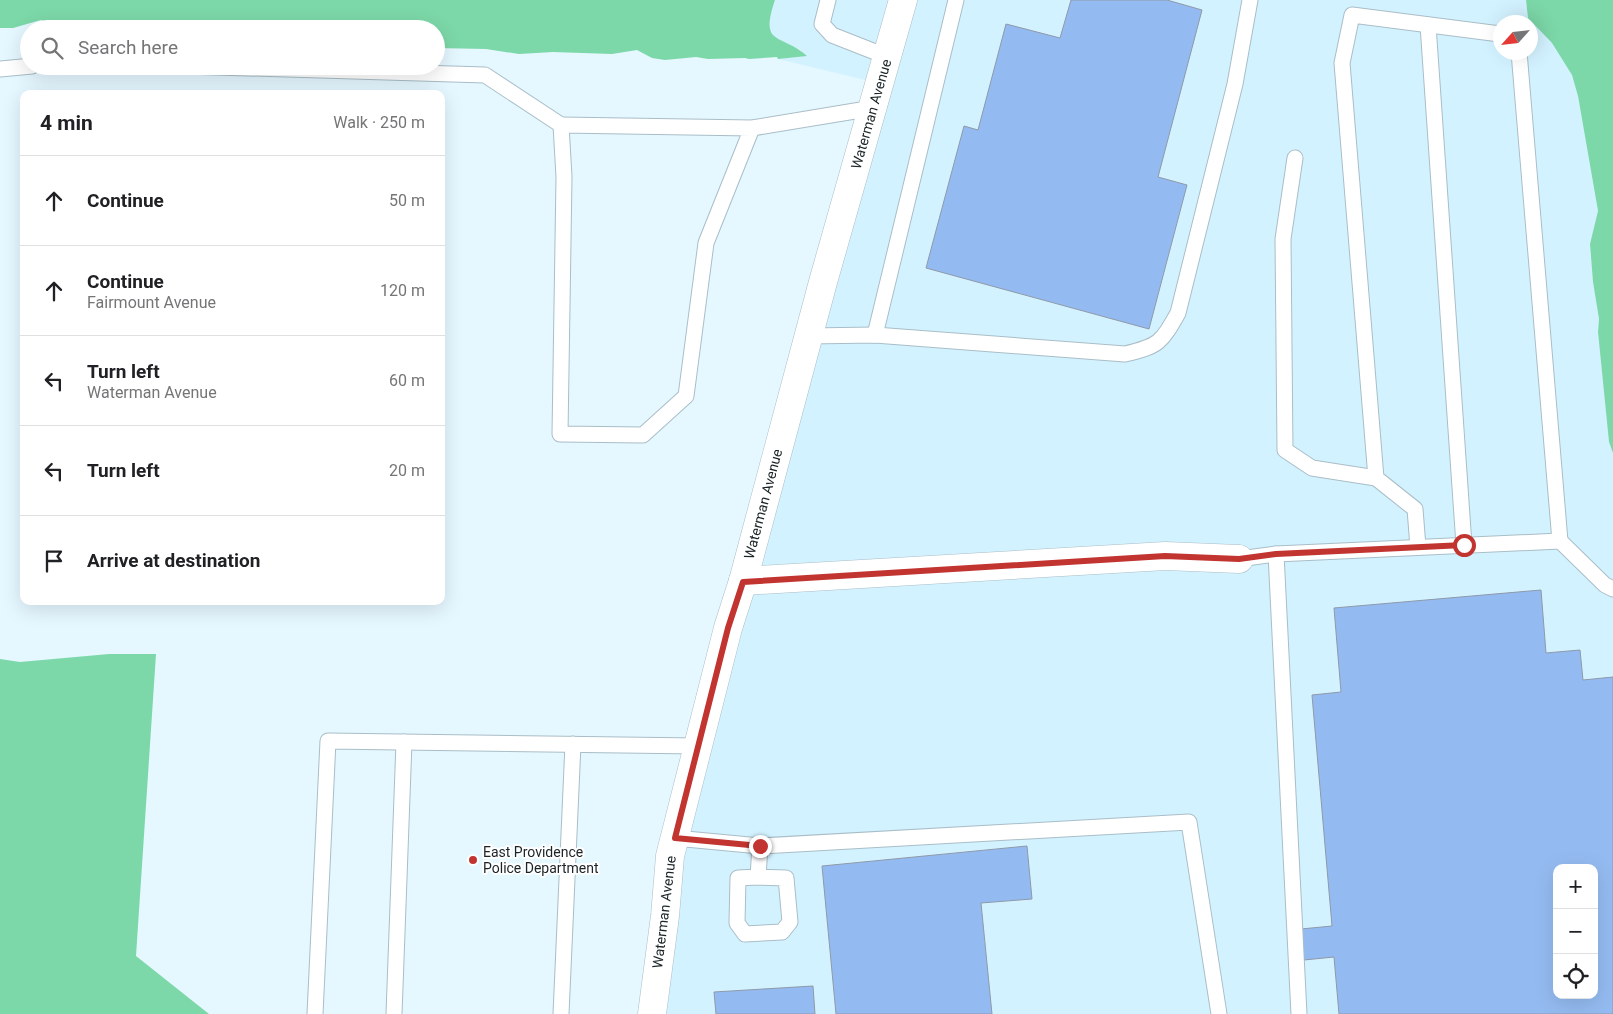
<!DOCTYPE html>
<meta charset="utf-8">
<style>
body{margin:0;font-family:Roboto,sans-serif;background:#f2f2f2;color:#202124}
.controls{position:absolute;right:15px;bottom:15px;display:grid;overflow:hidden;border-radius:10px;box-shadow:0 5px 20px #0002}
.controls button{width:45px;height:45px;display:grid;place-items:center;padding:0;border:0;border-bottom:1px solid #e0e0e0;background:#fff;color:#202124;font:25px sans-serif}
.compass{position:absolute;left:1493px;top:15px;width:45px;height:45px;border-radius:50%;background:#fff;box-shadow:0 5px 20px #0002;rotate:243deg}
.stop{position:absolute;width:15px;height:15px;margin:-11px;border:4px solid #c23430;border-radius:50%;background:#fff}
.stop.end{background:#c23430;border-color:#fff;box-shadow:0 1px 5px #0008}
.list{margin:0;padding:0;list-style:none}
h2{display:flex;justify-content:space-between;align-items:center;height:65px;margin:0;padding:0 20px;font-size:21px}
h2 small{font-size:16px;font-weight:400;color:#757577}
.list li{display:grid;grid-template-columns:32px 1fr auto;gap:15px;align-items:center;box-sizing:border-box;height:90px;padding:0 20px;border-top:1px solid #e0e0e0}
.list b{display:block;font-size:19px;white-space:nowrap}
.list p{margin:0;font-size:16px;white-space:nowrap;color:#757577}
.list em{font-size:16px;font-style:normal;color:#757577}
.icon{flex:none;width:28px;height:28px;fill:none;stroke:currentColor;stroke-width:2;stroke-linecap:round;stroke-linejoin:round}
.map{position:relative;flex:none;width:1613px;height:1014px;overflow:hidden}
.search{position:absolute;background:#fff;box-shadow:0 5px 20px #0002;left:20px;top:20px;width:425px;height:55px;display:flex;align-items:center;gap:12px;box-sizing:border-box;padding:0 18px;border-radius:28px;color:#757577;font-size:19px}
.panel{position:absolute;background:#fff;box-shadow:0 5px 20px #0002;left:20px;top:90px;width:425px;height:515px;border-radius:10px}
.map>svg:first-child{display:block}
.built{fill:#d3f2ff;fill-rule:evenodd}
.forest{fill:#7cd8a8}
.building{fill:#94bbf1;stroke:#8e99a9;fill-rule:evenodd}
.lines{fill:none;stroke-linecap:round;stroke-linejoin:round}
.lane-casing{stroke:#a9bec7;stroke-width:17}
.street-casing{stroke:#a9bec7;stroke-width:29}
.secondary-casing{stroke:#a9bec7;stroke-width:29}
.lane{stroke:#fff;stroke-width:15}
.street{stroke:#fff;stroke-width:28}
.secondary{stroke:#fff;stroke-width:28}
.route{stroke:#c23430;stroke-width:6}
.poi-dot{fill:#c23430;stroke:#fff;stroke-width:2}
.labels{text-anchor:middle;stroke-width:4;stroke-linejoin:round;paint-order:stroke}
.street-label{font-size:14px;fill:#1a2326;stroke:#fff}
.poi-label{font-size:14px;fill:#1a2326;stroke:#fff;text-anchor:start}
</style>
<div class="map">
<svg width="1613" height="1014" viewBox="0 0 1613 1014">
<rect width="100%" height="100%" fill="#e5f7ff"/>
<path class="built" d="M775 0H1526L1528 18 1552 43 1572 75 1578 96 1598 212 1590 244 1593 282 1599 319 1598 332 1609 442 1613 453V1014H656L698 735 882 84 778 59 806 56 800 50 775 38 770 29 769 18ZM1500 22H1530V52H1500ZM1557 868H1594V995H1557Z"/>
<g class="forest">
<path d="M0 0H775C759 47 781 33 807 56L778 59 777 57 749 59 745 58 708 59 696 57 665 60 652 58 637 50 612 54 553 52 519 54 486 49 436 48V29H58L41 20 13 28H0Z"/>
<path d="M1526 0H1613V453L1609 442 1598 332 1599 319 1593 282 1590 244 1598 211 1578 96 1572 75 1552 43 1528 18Z"/>
<path d="M109 654H156L136 956 209 1014H0V659L20 662Z"/>
</g>
<g class="building">
<path d="M1071 0H1167L1202 10 1158 177 1187 185 1149 329 926 268 964 126 978 130 1006 24 1060 38Z"/>
<path d="M1541 590 1546 653 1580 650 1583 680 1613 677V1014H1339L1334 957 1304 960 1301 929 1332 926 1312 695 1341 692 1334 608ZM1557 868H1594V995H1557Z"/>
<path d="M1027 846 1032 899 981 903 992 1014H836L822 866Z"/>
<path d="M813 986 815 1014H716L714 992Z"/>
</g>
<g class="lines">
<g class="lane-casing">
<g id="lane">
<path d="M828 0 822 24 832 35 888 57"/>
<path d="M1428 25 1464 545"/>
<path d="M1519 52 1560 541"/>
<path d="M183 66 485 75 561 125"/>
<path d="M0 69 32 66"/>
<path d="M752 128 561 125 564 177 560 434 643 435 686 396 706 243 752 128 873 108"/>
<path d="M1295 158 1283 239 1285 450 1312 468 1376 478"/>
<path d="M875 335 956 0"/>
<path d="M808 336 875 335 1125 354C1159 346 1161 343 1178 313L1235 84 1250 0"/>
<path d="M1418 547 1415 509 1376 478 1342 63 1352 15 1500 34"/>
<path d="M1276 554 1299 1014"/>
<path d="M1239 559 1276 554 1560 541 1605 585 1613 589"/>
<path d="M675 838 760 846 1189 822 1219 1014"/>
<path d="M758 877 786 878 790 922 782 932 745 934 737 923 738 878 758 877 760 846"/>
<path d="M315 1014 328 741 698 746"/>
<path d="M394 1014 404 742"/>
<path d="M561 1014 573 744"/>
</g>
</g>
<g class="street-casing">
<path id="street" d="M743 581 1165 556 1239 559"/>
</g>
<g class="secondary-casing">
<path id="secondary" d="M652 1014 665 916 670 856 728 628 743 581 823 282 903 0"/>
</g>
<use href="#lane" class="lane"/>
<use href="#street" class="street"/>
<use href="#secondary" class="secondary"/>
</g>
<g class="lines">
<path class="route" d="M760 846 675 838 728 628 743 582 1165 556 1239 559 1276 554 1464 545"/>
</g>
<circle class="poi-dot" cx="473" cy="860" r="5"/>
<g class="labels">
<g class="street-label">
<text transform="translate(871 114) rotate(-74)" y="5">Waterman Avenue</text>
<text transform="translate(763 504) rotate(-75)" y="5">Waterman Avenue</text>
<text transform="translate(664 912) rotate(-83)" y="5">Waterman Avenue</text>
</g>
<g class="poi-label">
<text x="483" y="857">East Providence<tspan x="483" dy="16">Police Department</tspan></text>
</g>
</g>
</svg>
<div class="controls">
<button>+</button>
<button>−</button>
<button><svg class="icon" aria-label="locate" viewBox="0 0 24 24"><circle cx="12" cy="12" r="6"/><path d="M12 2v4M12 18v4M2 12h4M18 12h4"/></svg></button>
</div>
<svg class="compass" viewBox="-18 -18 36 36"><path d="M0-13l5 13h-10z" fill="#e53935"/><path d="M0 13l5-13h-10z" fill="#757577"/></svg>
<div class="stop" style="left:1464px;top:545px"></div>
<div class="stop end" style="left:760px;top:846px"></div>
<div class="search"><svg class="icon" aria-label="search" viewBox="0 0 24 24"><circle cx="10" cy="10" r="6"/><path d="M15 15l6 6"/></svg>Search here</div>
<section class="panel">
<h2>4 min<small>Walk · 250 m</small></h2>
<ul class="list">
<li><svg class="icon" aria-label="ahead" viewBox="0 0 24 24"><path d="M12 20V5M6 11l6-6 6 6"/></svg><div><b>Continue</b></div><em>50 m</em></li>
<li><svg class="icon" aria-label="ahead" viewBox="0 0 24 24"><path d="M12 20V5M6 11l6-6 6 6"/></svg><div><b>Continue</b><p>Fairmount Avenue</p></div><em>120 m</em></li>
<li><svg class="icon" aria-label="left" viewBox="0 0 24 24"><path d="M17 20v-9H6M10 6l-5 5 5 5"/></svg><div><b>Turn left</b><p>Waterman Avenue</p></div><em>60 m</em></li>
<li><svg class="icon" aria-label="left" viewBox="0 0 24 24"><path d="M17 20v-9H6M10 6l-5 5 5 5"/></svg><div><b>Turn left</b></div><em>20 m</em></li>
<li><svg class="icon" aria-label="arrive" viewBox="0 0 24 24"><path d="M6 21V4h12l-3 4 3 4H6"/></svg><div><b>Arrive at destination</b></div></li>
</ul>
</section>
</div>
